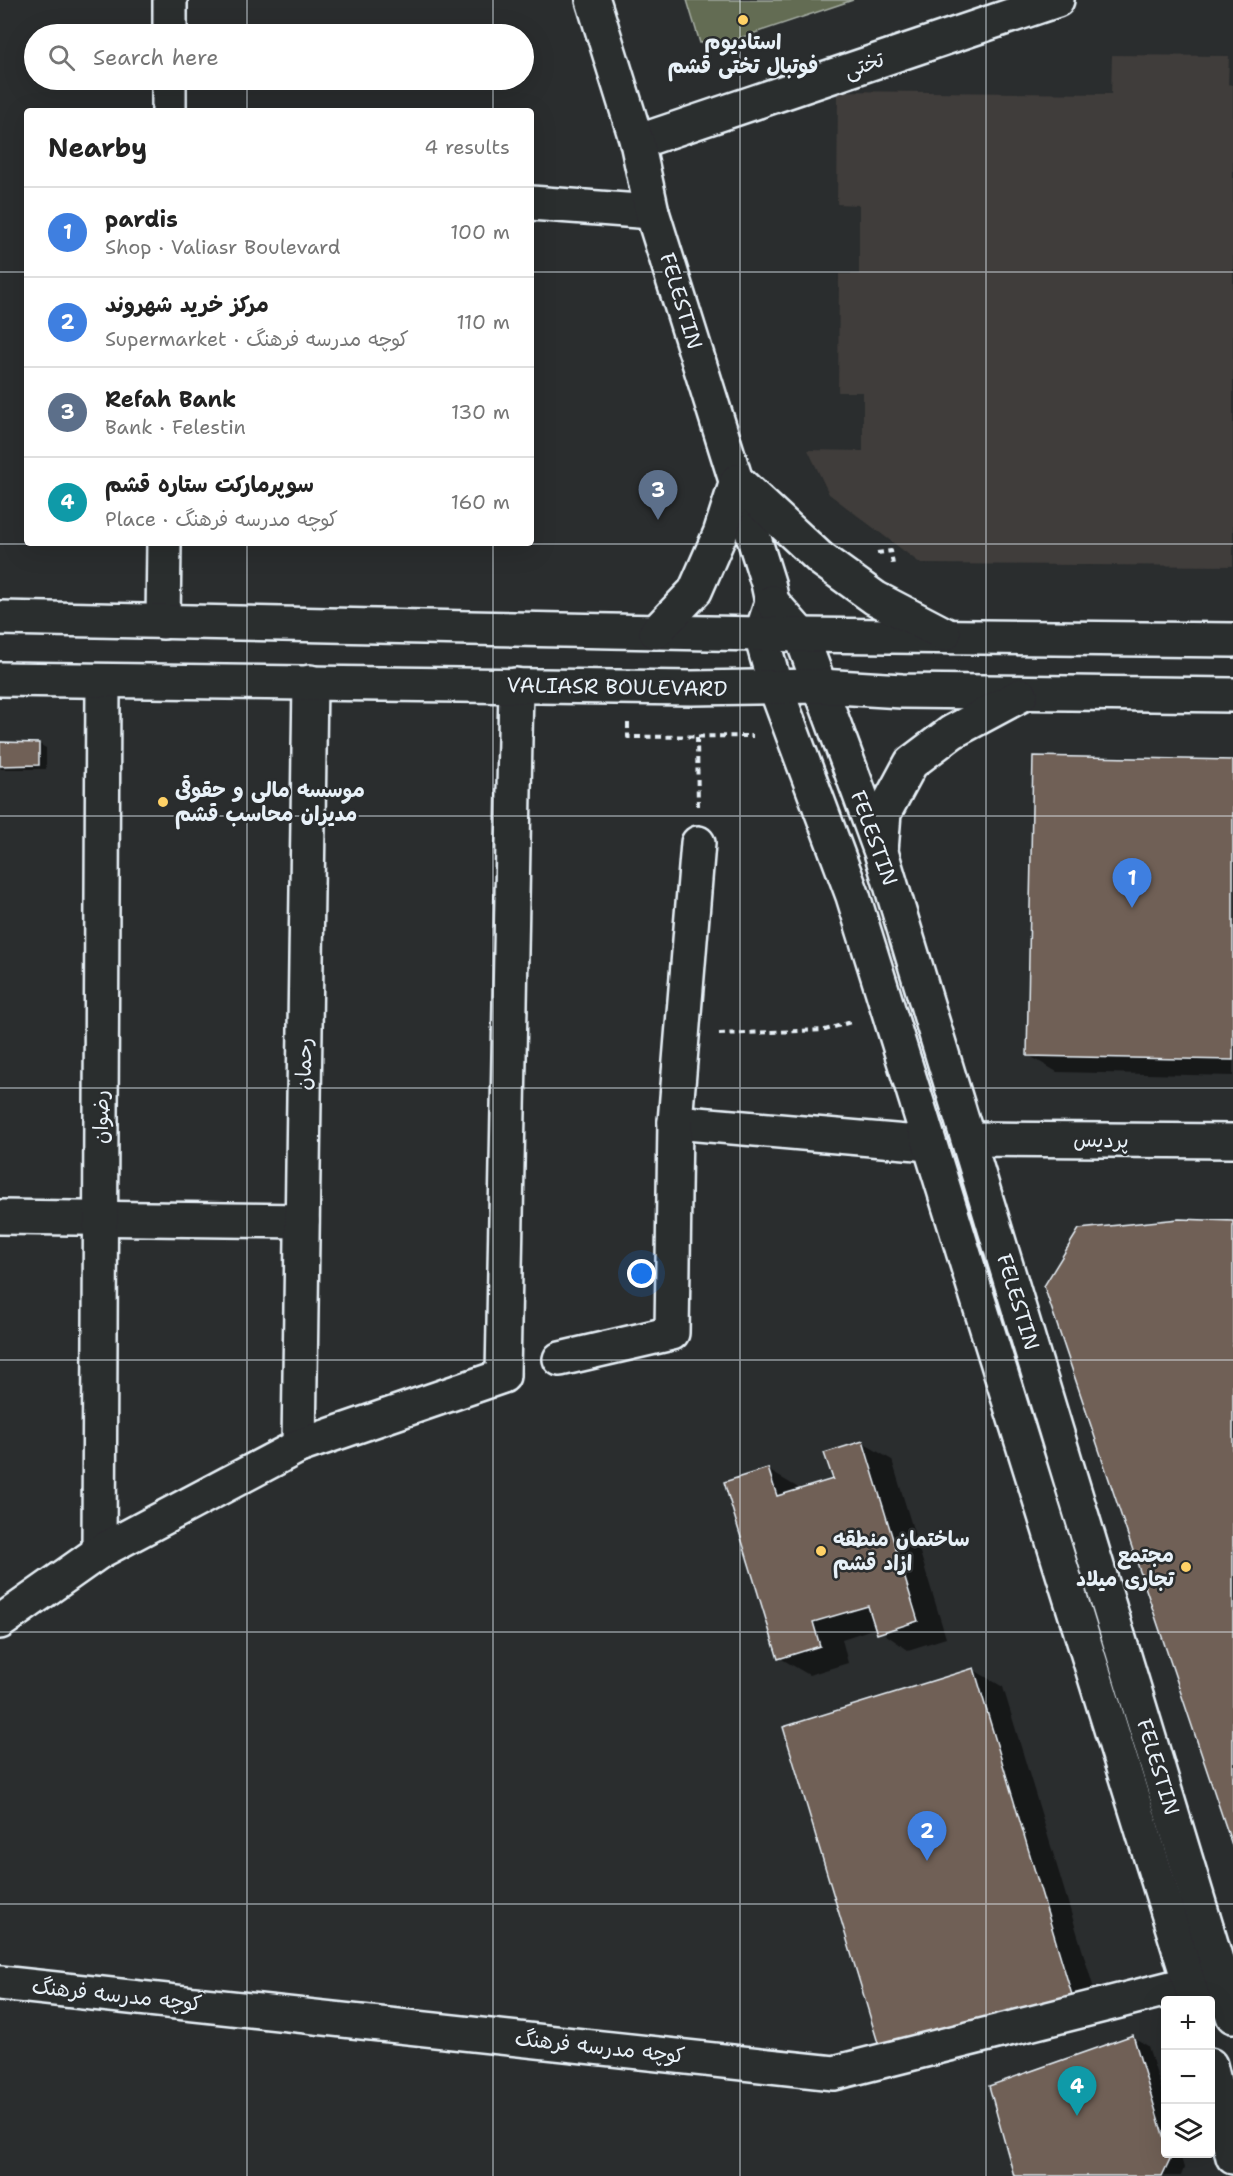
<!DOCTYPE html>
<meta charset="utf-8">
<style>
body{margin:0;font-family:"Shantell Sans","Playpen Sans Arabic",sans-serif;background:#f2f2f2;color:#222}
.controls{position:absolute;right:18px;bottom:18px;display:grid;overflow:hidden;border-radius:6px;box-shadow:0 6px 24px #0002}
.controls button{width:54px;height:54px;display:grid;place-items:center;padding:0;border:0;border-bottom:2px solid #e0e0e0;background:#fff;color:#222;font:30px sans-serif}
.you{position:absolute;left:642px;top:1274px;width:21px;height:21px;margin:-15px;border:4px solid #fff;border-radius:50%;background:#1a73e8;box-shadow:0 0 0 9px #1a73e833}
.badge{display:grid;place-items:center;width:39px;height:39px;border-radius:50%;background:#857141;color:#fff;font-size:20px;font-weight:700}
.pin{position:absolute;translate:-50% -50px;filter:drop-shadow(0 2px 3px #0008)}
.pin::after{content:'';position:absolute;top:32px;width:21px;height:18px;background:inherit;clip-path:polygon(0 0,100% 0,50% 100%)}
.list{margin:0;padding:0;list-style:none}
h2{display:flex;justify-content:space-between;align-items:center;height:78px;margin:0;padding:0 24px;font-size:26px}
h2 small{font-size:20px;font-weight:400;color:#767676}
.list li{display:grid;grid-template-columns:39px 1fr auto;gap:18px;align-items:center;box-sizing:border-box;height:90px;padding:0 24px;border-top:2px solid #e0e0e0}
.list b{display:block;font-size:22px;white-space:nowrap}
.list p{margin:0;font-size:20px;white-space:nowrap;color:#767676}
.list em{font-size:20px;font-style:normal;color:#767676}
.icon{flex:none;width:33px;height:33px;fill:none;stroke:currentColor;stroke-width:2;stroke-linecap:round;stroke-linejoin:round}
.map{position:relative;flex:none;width:1233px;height:2176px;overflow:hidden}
.search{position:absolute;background:#fff;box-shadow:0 6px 24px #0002;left:24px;top:24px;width:510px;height:66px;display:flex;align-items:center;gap:15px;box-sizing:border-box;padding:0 21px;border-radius:33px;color:#767676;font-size:22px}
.panel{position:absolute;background:#fff;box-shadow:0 6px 24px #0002;left:24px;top:108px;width:510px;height:438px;border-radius:6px}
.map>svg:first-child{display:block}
.built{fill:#3f3c3a}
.green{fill:#646c52;stroke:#a6aea5;stroke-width:1.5}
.shadow{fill:#0007}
.building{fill:#706057;stroke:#e8f1f8;stroke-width:1.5}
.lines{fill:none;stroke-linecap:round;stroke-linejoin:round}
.street-casing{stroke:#e8f1f8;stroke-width:38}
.secondary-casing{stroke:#e8f1f8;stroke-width:38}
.path{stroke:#e8f1f8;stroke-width:4;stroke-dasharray:6 4.5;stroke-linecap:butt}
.street{stroke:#2a2d2e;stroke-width:33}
.secondary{stroke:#2a2d2e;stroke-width:33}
.grid{fill:none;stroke:#e8f1f8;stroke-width:1.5;stroke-opacity:0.55}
.poi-dot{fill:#ffd166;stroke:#2a2d2e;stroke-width:2}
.labels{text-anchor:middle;stroke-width:5;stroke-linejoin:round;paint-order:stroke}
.poi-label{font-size:21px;font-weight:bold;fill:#e8f1f8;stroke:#2a2d2e;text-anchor:start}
.street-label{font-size:21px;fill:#e8f1f8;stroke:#2a2d2e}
</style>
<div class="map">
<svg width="1233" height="2176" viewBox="0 0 1233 2176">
<rect width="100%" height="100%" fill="#2a2d2e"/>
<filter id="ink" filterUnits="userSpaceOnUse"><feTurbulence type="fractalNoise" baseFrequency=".0167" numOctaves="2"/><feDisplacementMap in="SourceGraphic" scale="12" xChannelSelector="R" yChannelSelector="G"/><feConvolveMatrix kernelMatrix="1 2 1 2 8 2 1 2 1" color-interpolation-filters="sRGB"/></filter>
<g filter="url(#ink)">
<path class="built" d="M1112 55 1229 56 1228 84 1233 85V566L921 564 829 494 808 450 863 451V392H838L839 274H859V205L837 204 838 91 1111 94Z"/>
<path class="green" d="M687 0H853L734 40 700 43Z"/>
<g class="shadow">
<path d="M0 744H39L46 748V769H1Z"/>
<path d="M1233 762V1076L1057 1072 1028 1055Z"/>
<path d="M863 1443 892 1460 946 1638 908 1650 876 1628 842 1639 848 1663 809 1675 780 1658 768 1470 797 1487 799 1491 835 1480Z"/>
<path d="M974 1670 1003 1687 1101 2012 911 2069Z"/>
<path d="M1133 2037 1148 2046 1166 2104V2154H1180L1184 2168 1181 2176H1015Z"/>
</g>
<g class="building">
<path d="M0 742 39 743V765L0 766Z"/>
<path d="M1033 756 1233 760V1060L1027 1056Z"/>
<path d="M1179 1219 1233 1221V1848L1044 1286 1079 1229Z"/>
<path d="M863 1441 918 1621 877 1634 868 1606 813 1622 820 1646 778 1659 724 1482 768 1468 777 1496 833 1479 824 1453Z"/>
<path d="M974 1668 1072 1995 881 2053 783 1727Z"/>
<path d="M1133 2035 1166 2145V2154L1170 2159 1162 2176H1014L989 2086Z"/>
</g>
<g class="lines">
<g class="street-casing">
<g id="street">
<path d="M170 34V0"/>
<path d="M169 111V80"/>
<path d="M637 142 1057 0"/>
<path d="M531 203 652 212"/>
<path d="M163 622 164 543"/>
<path d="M675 1122 929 1144"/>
<path d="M969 1139 1233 1141"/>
<path d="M0 1217 302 1221"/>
<path d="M560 1359 672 1333 675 1122 698 843"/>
<path d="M299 1446 310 682"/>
<path d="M99 1552 103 681"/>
<path d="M0 1622 99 1552 299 1446 503 1376 516 685"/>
<path d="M0 1983 834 2073 1191 1983"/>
</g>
</g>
<g class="secondary-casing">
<g id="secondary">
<path d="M593 0 637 142 652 212 768 583 772 602 761 635 776 689 853 896 1195 2000"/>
<path d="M772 602 801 635 881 852 1233 2016"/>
<path d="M0 618 801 635 1233 640"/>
<path d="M656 632 695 591 720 534 737 481 821 559 875 598 944 634"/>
<path d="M0 679 692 688 820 686 902 691 1233 695"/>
<path d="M881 851 884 813 911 763 952 732 1021 695"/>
<path d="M1210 2065 1233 2157"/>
</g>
</g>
<g class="path">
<path d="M877 553 891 551 893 565"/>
<path d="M628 723V737L753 736"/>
<path d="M697 737 698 808"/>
<path d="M719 1034 825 1030 854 1021"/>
</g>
<use href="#street" class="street"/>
<use href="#secondary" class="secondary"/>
</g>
</g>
<path class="grid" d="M247 0V34M493 0V34M740 0V2176M986 0V2176M247 80V111M493 80V111M0 272H27M531 272H1233M247 543V2176M493 543V2176M0 544H1233M0 816H1233M0 1088H1233M0 1360H1233M0 1632H1233M0 1904H1233"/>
<g class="poi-dot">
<circle cx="743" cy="20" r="6"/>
<circle cx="163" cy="802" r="6"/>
<circle cx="821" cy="1551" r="6"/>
<circle cx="1186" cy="1567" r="6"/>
</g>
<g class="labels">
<g class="poi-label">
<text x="743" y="49" text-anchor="middle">استادیوم<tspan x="743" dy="24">فوتبال تختی قشم</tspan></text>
<text x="175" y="797">موسسه مالی و حقوقی<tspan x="175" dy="24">مدیران محاسب قشم</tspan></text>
<text x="833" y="1546">ساختمان منطقه<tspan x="833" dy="24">ازاد قشم</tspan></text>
<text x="1174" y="1562" text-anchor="end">مجتمع<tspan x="1174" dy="24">تجاری میلاد</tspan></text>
</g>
<g class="street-label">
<text transform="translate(864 65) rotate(-19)" y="7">تختی</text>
<text transform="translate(681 301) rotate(73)" y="7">FELESTIN</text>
<text transform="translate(617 687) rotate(1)" y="7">VALIASR BOULEVARD</text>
<text transform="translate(874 838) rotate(70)" y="7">FELESTIN</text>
<text transform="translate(304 1064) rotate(-89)" y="7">رحمان</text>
<text transform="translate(101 1117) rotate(-90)" y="7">رضوان</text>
<text transform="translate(1101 1140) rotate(1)" y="7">پردیس</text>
<text transform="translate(1018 1302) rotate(73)" y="7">FELESTIN</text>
<text transform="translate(1158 1767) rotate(73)" y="7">FELESTIN</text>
<text transform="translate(117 1995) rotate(6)" y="7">کوچه مدرسه فرهنگ</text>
<text transform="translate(600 2047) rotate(6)" y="7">کوچه مدرسه فرهنگ</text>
</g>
</g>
</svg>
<div class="controls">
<button>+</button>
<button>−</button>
<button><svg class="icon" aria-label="layers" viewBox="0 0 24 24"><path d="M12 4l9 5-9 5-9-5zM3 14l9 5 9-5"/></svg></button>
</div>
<div class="you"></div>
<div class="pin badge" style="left:1132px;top:908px;background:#3f7fe0">1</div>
<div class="pin badge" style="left:927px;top:1861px;background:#3f7fe0">2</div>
<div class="pin badge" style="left:658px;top:520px;background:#5c6f8a">3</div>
<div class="pin badge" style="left:1077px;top:2116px;background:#0f9aa8">4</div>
<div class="search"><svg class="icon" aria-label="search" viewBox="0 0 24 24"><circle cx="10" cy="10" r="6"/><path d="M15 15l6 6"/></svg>Search here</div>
<section class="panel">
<h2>Nearby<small>4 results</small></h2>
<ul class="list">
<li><span class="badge" style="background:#3f7fe0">1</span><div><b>pardis</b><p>Shop · Valiasr Boulevard</p></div><em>100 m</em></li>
<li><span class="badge" style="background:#3f7fe0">2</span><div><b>مرکز خرید شهروند</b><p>Supermarket · کوچه مدرسه فرهنگ</p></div><em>110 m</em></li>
<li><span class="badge" style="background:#5c6f8a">3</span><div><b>Refah Bank</b><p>Bank · Felestin</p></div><em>130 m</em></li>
<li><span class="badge" style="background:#0f9aa8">4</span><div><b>سوپرمارکت ستاره قشم</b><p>Place · کوچه مدرسه فرهنگ</p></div><em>160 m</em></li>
</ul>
</section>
</div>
